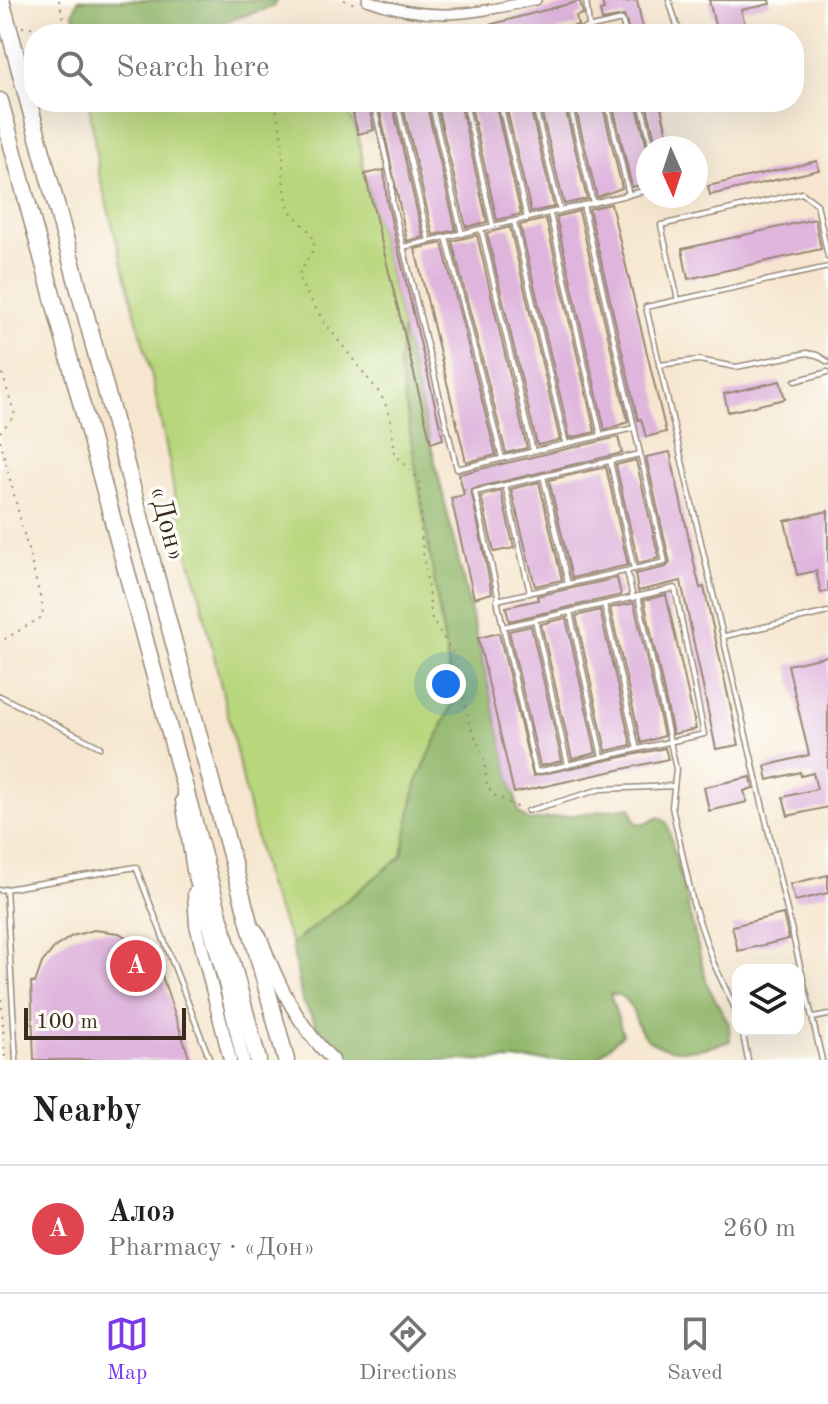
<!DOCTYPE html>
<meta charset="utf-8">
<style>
body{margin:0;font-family:"Old Standard TT",serif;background:#f2f2f2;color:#202124}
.controls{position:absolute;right:24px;bottom:24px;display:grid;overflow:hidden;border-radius:16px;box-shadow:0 8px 32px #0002}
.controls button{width:72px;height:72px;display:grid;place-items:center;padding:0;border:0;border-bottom:2px solid #e0e0e0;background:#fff;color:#202124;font:40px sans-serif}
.compass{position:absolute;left:636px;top:136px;width:72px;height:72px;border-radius:50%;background:#fff;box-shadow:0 8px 32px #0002;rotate:177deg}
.scale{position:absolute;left:24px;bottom:20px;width:162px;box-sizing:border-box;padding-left:8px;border:4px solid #3b2a1e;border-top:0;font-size:22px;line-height:28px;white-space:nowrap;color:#3b2a1e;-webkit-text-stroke:6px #fdfcf7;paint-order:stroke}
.you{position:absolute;left:446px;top:684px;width:28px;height:28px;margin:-20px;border:6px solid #fff;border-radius:50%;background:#1a73e8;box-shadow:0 0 0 12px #1a73e833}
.badge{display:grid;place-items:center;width:52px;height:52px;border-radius:50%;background:#7c3aed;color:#fff;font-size:26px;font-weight:700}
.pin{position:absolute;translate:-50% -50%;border:4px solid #fff;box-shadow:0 2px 8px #0006}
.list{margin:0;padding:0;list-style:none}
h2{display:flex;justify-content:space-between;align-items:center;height:104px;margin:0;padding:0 32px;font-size:34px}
h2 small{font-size:26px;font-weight:400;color:#757577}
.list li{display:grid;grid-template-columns:52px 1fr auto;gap:24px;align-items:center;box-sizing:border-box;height:128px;padding:0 32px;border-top:2px solid #e0e0e0}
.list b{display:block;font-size:30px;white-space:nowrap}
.list p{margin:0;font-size:26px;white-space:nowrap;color:#757577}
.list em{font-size:26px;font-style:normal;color:#757577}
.icon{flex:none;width:44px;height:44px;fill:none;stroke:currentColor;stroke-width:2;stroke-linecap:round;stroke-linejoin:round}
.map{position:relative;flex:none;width:828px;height:1060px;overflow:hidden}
.search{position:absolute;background:#fff;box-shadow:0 8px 32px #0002;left:24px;right:24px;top:24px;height:88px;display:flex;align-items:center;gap:20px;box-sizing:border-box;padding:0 28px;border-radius:32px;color:#757577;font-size:30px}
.sheet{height:232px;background:#fff}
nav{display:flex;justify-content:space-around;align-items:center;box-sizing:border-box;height:112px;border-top:2px solid #e0e0e0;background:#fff;font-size:22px;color:#757577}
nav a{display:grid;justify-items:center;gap:4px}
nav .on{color:#7c3aed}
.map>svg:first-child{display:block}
.green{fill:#b8d67c;stroke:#7a804d;stroke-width:2}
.forest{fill:#92b76c;stroke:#667045;stroke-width:2}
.building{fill:#dfb4dd}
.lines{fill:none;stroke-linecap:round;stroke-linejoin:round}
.lane-casing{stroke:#988876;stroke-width:7}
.street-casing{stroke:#988876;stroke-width:12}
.secondary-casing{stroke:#988876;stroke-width:15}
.highway-casing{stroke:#988876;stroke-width:19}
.path{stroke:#988876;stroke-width:2;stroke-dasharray:2 6;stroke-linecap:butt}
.lane{stroke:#fff;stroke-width:4}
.street{stroke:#fff;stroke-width:9}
.secondary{stroke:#fff;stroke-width:12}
.highway{stroke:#fff;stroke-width:16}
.highway-bridge-casing{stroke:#988876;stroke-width:19;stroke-linecap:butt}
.highway-bridge{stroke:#fff;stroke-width:16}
.labels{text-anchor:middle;stroke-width:7;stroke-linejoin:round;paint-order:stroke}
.street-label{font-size:28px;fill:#3b2a1e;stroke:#fdfcf7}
</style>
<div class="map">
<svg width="828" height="1060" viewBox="0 0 828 1060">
<rect width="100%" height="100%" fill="#fdfcf7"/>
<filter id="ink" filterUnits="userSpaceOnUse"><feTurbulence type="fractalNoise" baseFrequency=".0125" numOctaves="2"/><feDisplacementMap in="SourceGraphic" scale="16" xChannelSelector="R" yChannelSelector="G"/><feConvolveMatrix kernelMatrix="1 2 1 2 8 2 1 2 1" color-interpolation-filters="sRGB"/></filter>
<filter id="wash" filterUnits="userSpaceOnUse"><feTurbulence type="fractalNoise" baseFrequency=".006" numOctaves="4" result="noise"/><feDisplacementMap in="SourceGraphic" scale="32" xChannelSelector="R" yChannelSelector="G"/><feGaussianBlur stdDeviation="1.8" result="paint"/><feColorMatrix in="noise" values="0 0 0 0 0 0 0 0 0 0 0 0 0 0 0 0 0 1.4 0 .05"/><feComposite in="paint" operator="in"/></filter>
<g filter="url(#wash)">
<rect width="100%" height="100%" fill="#f6e6cf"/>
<path class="green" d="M89 102H343L358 134 365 174 403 328 399 365 454 700 416 784 402 856 292 944 267 885 199 591 179 524 169 461 151 373 99 174Z"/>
<g class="forest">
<path d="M78 0H277L273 7 183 34H83L73 14Z"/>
<path d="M403 328 519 813 529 821 631 807 636 823 645 824 659 817 667 823 707 984 729 1024 730 1041C704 1050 669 1057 646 1038 631 1024 637 993 610 994L623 1034 595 1060H345L332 1051 302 1000 292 944 402 856 416 784 454 700 399 365Z"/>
</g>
<g id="blocks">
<g class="building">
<path d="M602 0H624V2L637 0 644 34H631L624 16 602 20 600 11 604 10Z"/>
<path d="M709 0H769L770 4 741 10 746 27 717 34Z"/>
<path d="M580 1 583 14 576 16 578 25 559 29 556 34H544V31L532 34H466V31Z"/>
<path d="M350 102H368L374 130 358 134Z"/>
<path d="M378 102H392L423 237 407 241Z"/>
<path d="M402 102H426L456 230 433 235Z"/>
<path d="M436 102H460L487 222 466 227Z"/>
<path d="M470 102H495L521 214 497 220Z"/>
<path d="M505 102H529L554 207 531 212Z"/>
<path d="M539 102H564L587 199 564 204Z"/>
<path d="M574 102H602L622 188 597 197Z"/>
<path d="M612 102H636L647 148 648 184 632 187Z"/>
<path d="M646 102H660L670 148H657Z"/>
<path d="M817 161 819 170 710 195 708 186Z"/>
<path d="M384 170 387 202 443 439 431 443 365 174Z"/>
<path d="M611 204 666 432 646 437 641 419 638 420 589 209Z"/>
<path d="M579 211 628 422 605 430 556 217Z"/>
<path d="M546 219 595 432 570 438 520 225Z"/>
<path d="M815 219 821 249 688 279 682 249Z"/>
<path d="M510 227 560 440 537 445 487 233Z"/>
<path d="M477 235 527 448 506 453 452 241Z"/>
<path d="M442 243 496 455 466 462 415 249Z"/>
<path d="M780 381 785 399 728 412 724 394Z"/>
<path d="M618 437 622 453 471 489 492 593 474 598 451 498 464 495 459 474Z"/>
<path d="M670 452 695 567 700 588 704 587 739 745 716 749 681 581 638 591 635 574 666 567 670 563 646 457Z"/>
<path d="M636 460 659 558 638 563 616 465Z"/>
<path d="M606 467 628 565 572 578 549 480Z"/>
<path d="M539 482 562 580 535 586 511 489Z"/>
<path d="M501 491 514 548 494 552 481 496Z"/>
<path d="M828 511V591L821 593 816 571 797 575 785 521Z"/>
<path d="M617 578 621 595 509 621 506 607 538 600 537 596Z"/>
<path d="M666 595 696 729 673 734 644 600Z"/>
<path d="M634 603 664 736 641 743 610 608Z"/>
<path d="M600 610 631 745 606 751 576 616Z"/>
<path d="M566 618 596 753 572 759 541 624Z"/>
<path d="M531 626 562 761 540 766 509 631Z"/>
<path d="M499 633 533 776 665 748 668 759 514 793 478 638Z"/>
<path d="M828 656V807L788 816 783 797 817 789 813 773 801 776 800 772 768 780 765 766 809 755 788 665Z"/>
<path d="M751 777 753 788 744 791 747 802 709 811 704 787Z"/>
<path d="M828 875V893L795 901 790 884Z"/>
<path d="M783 914 789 939 738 951 732 926Z"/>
<path d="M94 930 119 933 139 945 152 960 158 974 161 973 190 1060H34L31 982 35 983 42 963 54 948 72 936Z"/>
</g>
</g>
</g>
<g filter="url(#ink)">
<use href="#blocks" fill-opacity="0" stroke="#988876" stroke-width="2"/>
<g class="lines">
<g class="lane-casing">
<g id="lane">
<path d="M586 0 590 34"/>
<path d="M669 0 677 26 683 34"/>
<path d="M561 34 622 20 626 34"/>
<path d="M373 102 392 184V201L457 469 634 428"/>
<path d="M397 102 429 241"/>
<path d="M431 102 462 234"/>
<path d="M465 102 493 226"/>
<path d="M500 102 527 219"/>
<path d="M534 102 560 211"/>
<path d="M569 102 593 203"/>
<path d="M607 102 629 195"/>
<path d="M641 102 652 148"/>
<path d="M550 214 601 436"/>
<path d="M514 222 566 444"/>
<path d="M481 229 533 451"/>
<path d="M446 237 502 458"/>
<path d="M403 247 648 190"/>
<path d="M828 257 817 204 802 193 661 225 678 300 828 267"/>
<path d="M678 300 646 307 822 1060"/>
<path d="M659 365 699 360 736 367 807 353 817 355 828 362"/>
<path d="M795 381 828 372"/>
<path d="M610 461 634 569"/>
<path d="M543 476 568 584"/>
<path d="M505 485 530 593"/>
<path d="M627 571 633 598"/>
<path d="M638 596 676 769 672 807 693 903 713 962 738 1015"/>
<path d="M499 600 475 492 640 454"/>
<path d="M604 604 637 749"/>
<path d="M570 612 602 757"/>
<path d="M535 620 568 765"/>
<path d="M503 627 675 588 704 734 536 772 497 600 665 562 583 205"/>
<path d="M725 636 828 612"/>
<path d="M0 696 100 747"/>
<path d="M528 811 601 789 674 786"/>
<path d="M6 889 16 1060"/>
<path d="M0 890 136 867 210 1060"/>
<path d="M813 1018 828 1015"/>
<path d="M742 1030 748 1060"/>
</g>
</g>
<g class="street-casing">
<path id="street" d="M367 0C430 23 472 14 536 0"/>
</g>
<g class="secondary-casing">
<g id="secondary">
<path d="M182 800 193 870 223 975 243 1060"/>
<path d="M194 893 196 925 230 1060"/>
<path d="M256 930 260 936C277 982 297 1025 333 1060"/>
</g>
</g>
<g class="highway-casing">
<g id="highway">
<path d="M10 33 286 1060"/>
<path d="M0 101 258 1060"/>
</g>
</g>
<g class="path">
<path d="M59 0 65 24"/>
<path d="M344 0 358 5"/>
<path d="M22 27 60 28"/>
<path d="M275 102 283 144V179L289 210 311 233 314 242 313 250 299 274 300 282 324 322 381 395 390 415 395 454 419 480 422 544 432 619 455 657 469 722 484 758 487 786 494 795 519 808"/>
<path d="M0 366 15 415 0 432"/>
<path d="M0 440 43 608 42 617 0 642"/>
<path d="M459 475 462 489 470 491"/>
<path d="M0 975 5 1060"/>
</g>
<use href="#lane" class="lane"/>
<use href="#street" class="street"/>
<use href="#secondary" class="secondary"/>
<use href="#highway" class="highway"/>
<g class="highway-bridge-casing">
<path id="highway-bridge" d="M1 0 10 33"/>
</g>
<use href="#highway-bridge" class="highway-bridge"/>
</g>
</g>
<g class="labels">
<g class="street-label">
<text transform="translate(169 523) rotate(75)" y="10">«Дон»</text>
</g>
</g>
</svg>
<div class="controls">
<button><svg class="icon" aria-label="layers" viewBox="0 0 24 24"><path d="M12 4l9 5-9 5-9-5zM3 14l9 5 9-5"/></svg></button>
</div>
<svg class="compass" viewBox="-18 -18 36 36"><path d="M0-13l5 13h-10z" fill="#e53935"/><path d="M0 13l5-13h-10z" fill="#757577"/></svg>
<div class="scale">100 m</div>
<div class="you"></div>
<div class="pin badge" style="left:136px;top:966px;background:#e0444e">A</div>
<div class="search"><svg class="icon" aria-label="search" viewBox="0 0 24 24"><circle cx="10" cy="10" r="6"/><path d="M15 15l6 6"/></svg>Search here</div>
</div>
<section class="sheet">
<h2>Nearby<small></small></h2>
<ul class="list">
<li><span class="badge" style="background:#e0444e">A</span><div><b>Алоэ</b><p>Pharmacy · «Дон»</p></div><em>260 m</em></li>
</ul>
</section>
<nav>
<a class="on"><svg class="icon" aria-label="map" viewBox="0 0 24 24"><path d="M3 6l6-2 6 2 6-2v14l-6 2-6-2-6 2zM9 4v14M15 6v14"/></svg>Map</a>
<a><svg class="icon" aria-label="directions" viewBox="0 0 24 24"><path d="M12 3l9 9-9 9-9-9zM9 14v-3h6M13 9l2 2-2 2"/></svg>Directions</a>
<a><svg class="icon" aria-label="saved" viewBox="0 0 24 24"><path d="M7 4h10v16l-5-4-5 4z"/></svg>Saved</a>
</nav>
